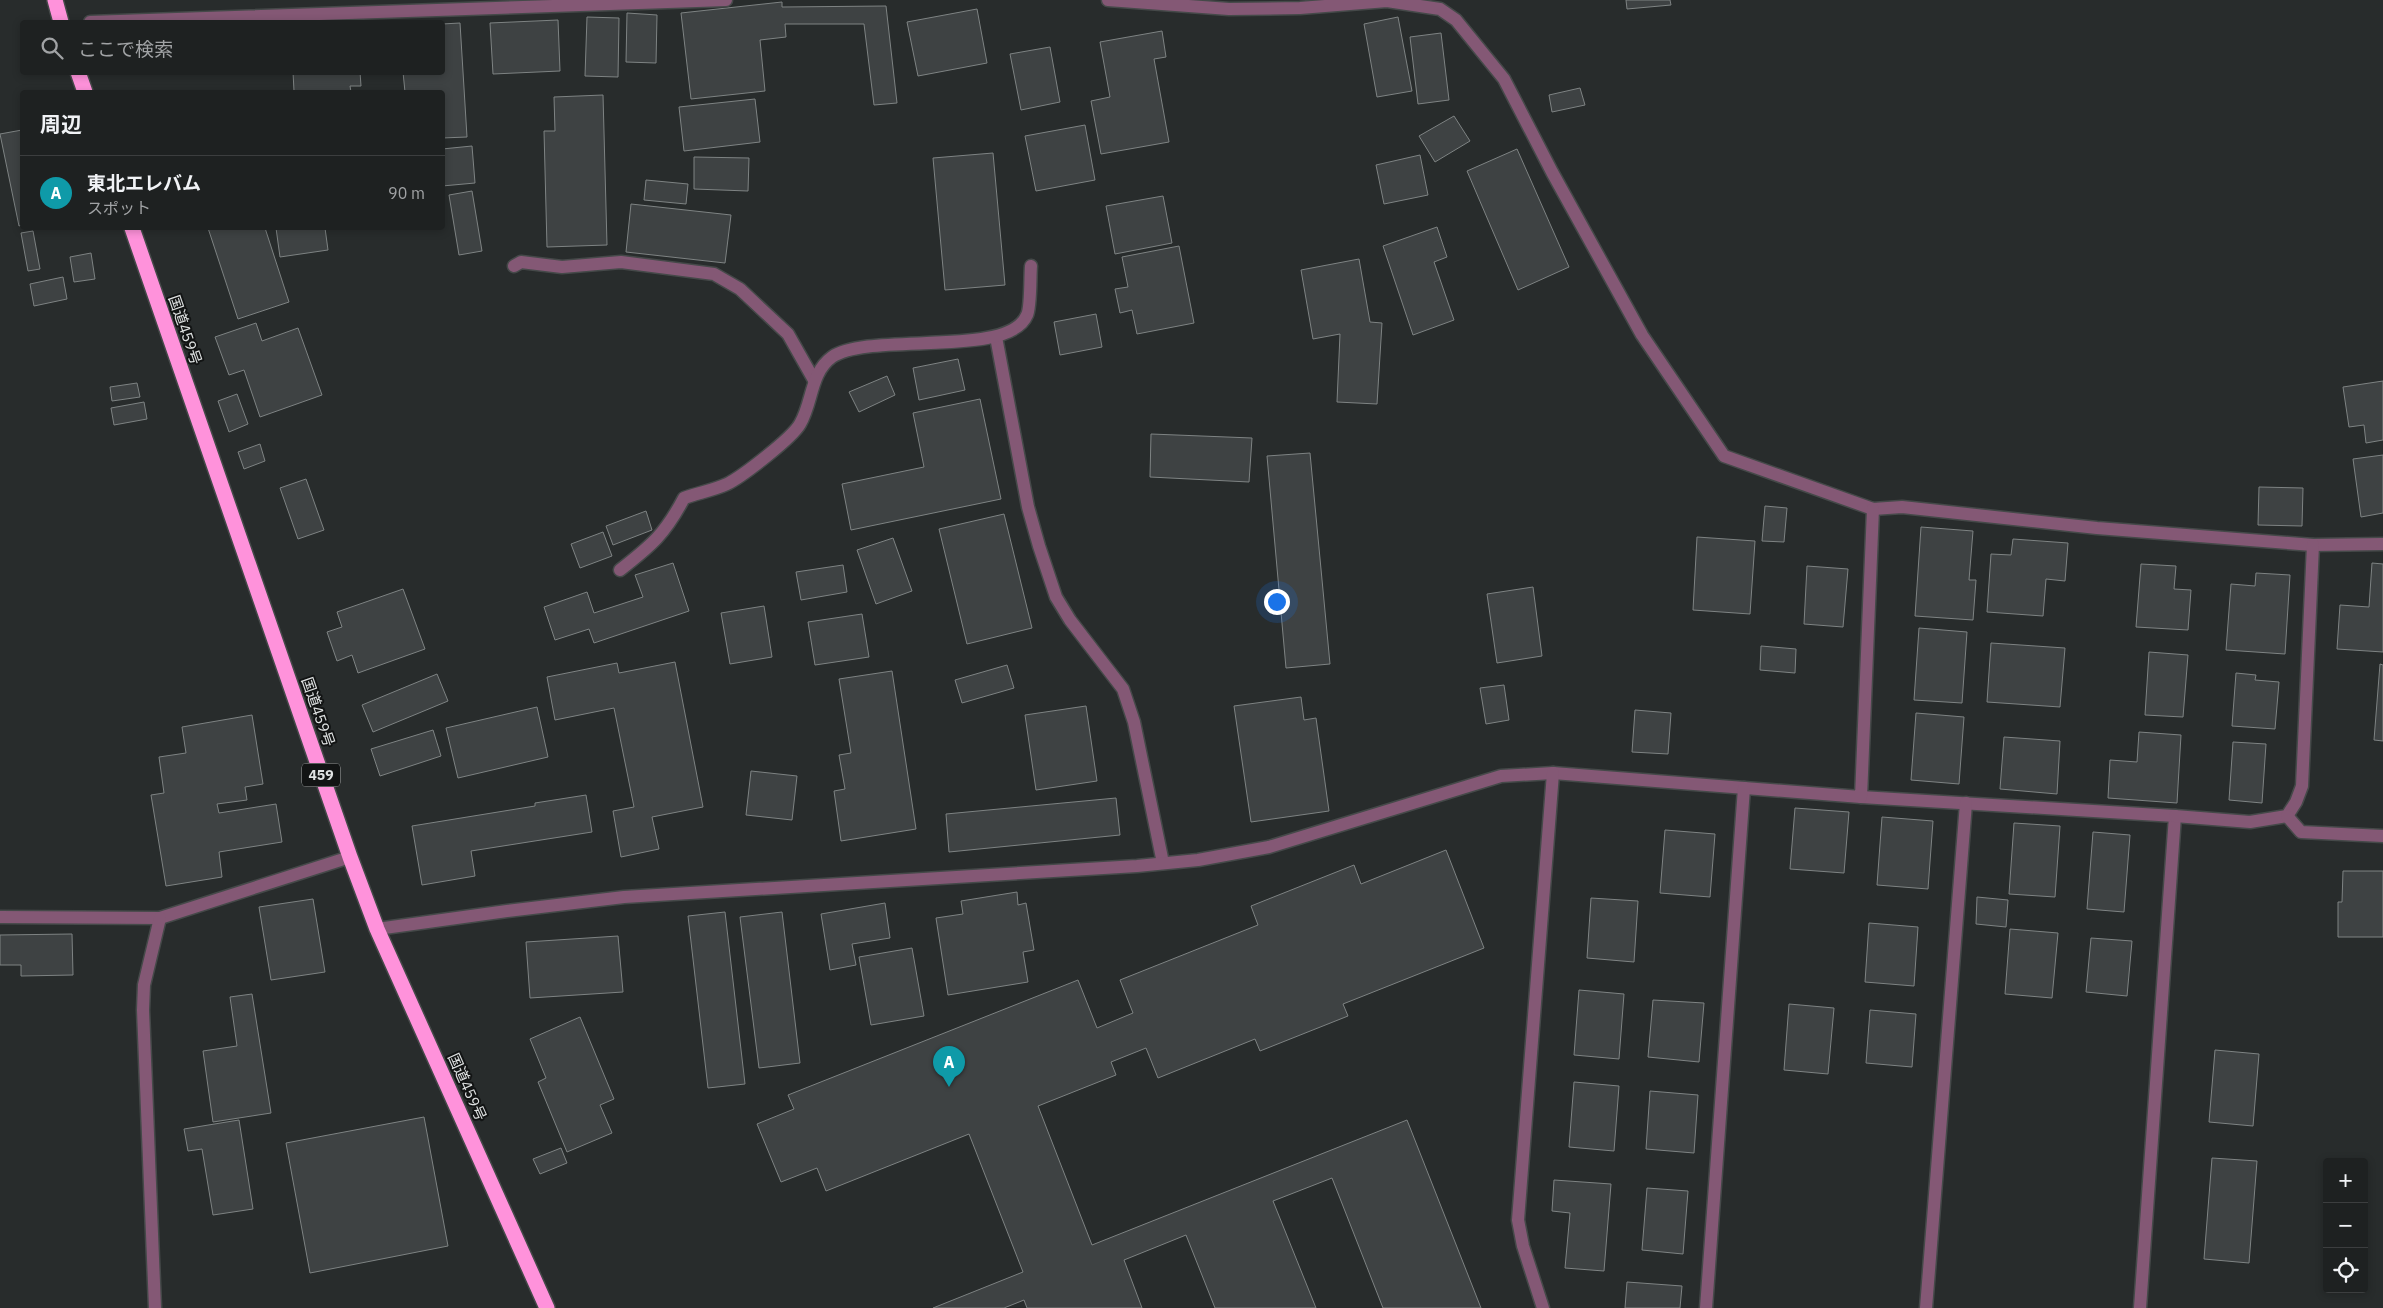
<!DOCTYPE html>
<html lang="ja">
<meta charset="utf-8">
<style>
body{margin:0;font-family:"IBM Plex Sans","Noto Sans JP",sans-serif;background:#26292a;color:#f1f3f6}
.controls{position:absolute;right:15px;bottom:15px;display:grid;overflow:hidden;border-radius:5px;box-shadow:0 2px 8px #0003}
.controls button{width:45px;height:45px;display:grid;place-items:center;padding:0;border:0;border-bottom:1px solid #3c3e3f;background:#1e2121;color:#f1f3f6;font:25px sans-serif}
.you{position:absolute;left:1276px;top:601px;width:18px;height:18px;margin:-12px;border:4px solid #fff;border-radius:50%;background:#1a73e8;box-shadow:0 0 0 8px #1a73e833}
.badge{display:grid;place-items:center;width:32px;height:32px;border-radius:50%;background:#f491d3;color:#fff;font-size:16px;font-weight:700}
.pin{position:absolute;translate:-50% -41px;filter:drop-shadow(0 1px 2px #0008)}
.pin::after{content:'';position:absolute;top:26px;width:18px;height:15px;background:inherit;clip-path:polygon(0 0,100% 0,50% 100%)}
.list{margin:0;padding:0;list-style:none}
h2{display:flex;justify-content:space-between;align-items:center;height:65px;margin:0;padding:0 20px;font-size:21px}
h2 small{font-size:16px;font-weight:400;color:#a1a3a5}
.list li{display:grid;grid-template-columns:32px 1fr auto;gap:15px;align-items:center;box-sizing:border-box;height:75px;padding:0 20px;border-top:1px solid #3c3e3f}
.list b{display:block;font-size:19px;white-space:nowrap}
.list p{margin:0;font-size:16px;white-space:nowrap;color:#a1a3a5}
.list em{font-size:16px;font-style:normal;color:#a1a3a5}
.icon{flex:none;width:28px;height:28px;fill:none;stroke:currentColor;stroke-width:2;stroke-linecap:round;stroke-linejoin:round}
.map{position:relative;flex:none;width:2383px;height:1308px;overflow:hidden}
.search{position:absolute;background:#1e2121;box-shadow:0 2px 8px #0003;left:20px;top:20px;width:425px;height:55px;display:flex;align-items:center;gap:12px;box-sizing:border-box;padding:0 18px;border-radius:5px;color:#a1a3a5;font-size:19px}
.panel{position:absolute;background:#1e2121;box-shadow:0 2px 8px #0003;left:20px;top:90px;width:425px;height:140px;border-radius:5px}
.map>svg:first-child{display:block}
.building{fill:#3e4243;stroke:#7e8383}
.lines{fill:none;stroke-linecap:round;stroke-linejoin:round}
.street-casing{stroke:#454949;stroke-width:15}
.highway-casing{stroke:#454949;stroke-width:18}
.street{stroke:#845875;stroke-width:12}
.highway{stroke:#ff92db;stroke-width:15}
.labels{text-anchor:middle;stroke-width:4;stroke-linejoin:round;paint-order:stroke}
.shield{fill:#121414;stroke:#a2a4a4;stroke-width:1}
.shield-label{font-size:14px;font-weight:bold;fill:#dfe2e2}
.street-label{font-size:15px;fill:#dfe2e2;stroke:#121414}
</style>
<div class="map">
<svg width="2383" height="1308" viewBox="0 0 2383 1308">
<rect width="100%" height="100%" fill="#282c2c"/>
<g class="building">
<path d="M1626 0H1670L1671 5 1627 9Z"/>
<path d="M782 2V7L886 6 897 103 874 105 864 24H785L786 37 760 40 765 91 691 99 681 13Z"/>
<path d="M977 9 987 63 918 76 907 22Z"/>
<path d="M627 13 657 15 656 63 626 62Z"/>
<path d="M587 17 619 18 618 77 585 76Z"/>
<path d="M1398 17 1412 91 1377 97 1364 24Z"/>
<path d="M558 20 560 71 493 74 490 23Z"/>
<path d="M460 23 467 137 442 138V92H405L403 72H442V24Z"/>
<path d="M1162 31 1166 57 1154 59 1169 142 1101 154 1091 101 1110 97 1100 42Z"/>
<path d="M1441 33 1449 100 1418 104 1410 37Z"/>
<path d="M1050 47 1060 102 1021 110 1010 54Z"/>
<path d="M293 72H360L361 86H350L351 92 294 91Z"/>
<path d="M1580 88 1585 105 1552 112 1549 95Z"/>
<path d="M603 95 607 245 547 247 544 131H555L554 97Z"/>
<path d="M755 99 760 142 684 151 679 107Z"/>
<path d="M1454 116 1470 141 1435 162 1419 136Z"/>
<path d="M1085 125 1095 180 1036 191 1025 136Z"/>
<path d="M22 130V225L19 226 0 134Z"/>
<path d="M472 146 475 183 442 186V149Z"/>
<path d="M1517 149 1569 267 1518 290 1467 171Z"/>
<path d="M993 153 1005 285 945 290 933 158Z"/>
<path d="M1420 155 1428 195 1384 204 1376 165Z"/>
<path d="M694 157 749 158 748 191 694 189Z"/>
<path d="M646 180 688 184 686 204 644 200Z"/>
<path d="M472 191 482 251 459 255 449 195Z"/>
<path d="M1163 196 1172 243 1115 254 1106 206Z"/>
<path d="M631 204 731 215 725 263 626 252Z"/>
<path d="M1437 227 1447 257 1434 262 1454 320 1413 335 1383 246Z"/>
<path d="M208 228H265L289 302 238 319Z"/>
<path d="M276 228H325L328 250 280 257Z"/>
<path d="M33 231 40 269 28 271 21 233Z"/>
<path d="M1179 246 1194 323 1137 334 1132 310 1120 313 1115 289 1128 287 1122 257Z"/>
<path d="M91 253 95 279 74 282 70 257Z"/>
<path d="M1359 259 1370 322 1382 323 1377 404 1337 402 1340 334 1313 339 1301 270Z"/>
<path d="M63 277 67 299 34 306 30 284Z"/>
<path d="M1096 314 1102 347 1060 355 1054 322Z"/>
<path d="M256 323 262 341 298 328 322 395 260 417 244 370 229 375 215 337Z"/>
<path d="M958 359 965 390 919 400 913 368Z"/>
<path d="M887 376 895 395 859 412 849 392Z"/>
<path d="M2383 381V440L2366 443 2364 425 2349 427 2343 387Z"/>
<path d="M137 383 140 397 112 401 110 387Z"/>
<path d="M237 394 248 424 229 432 218 401Z"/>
<path d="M980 399 1001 499 851 530 842 484 924 467 913 413Z"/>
<path d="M144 402 147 419 114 425 111 408Z"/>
<path d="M1151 434 1252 438 1249 482 1150 477Z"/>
<path d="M260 444 265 461 244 469 238 452Z"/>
<path d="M1310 453 1330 664 1286 668 1267 456Z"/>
<path d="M2383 455V513L2361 517 2353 459Z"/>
<path d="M306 479 324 530 298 539 280 488Z"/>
<path d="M2259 487 2303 488 2302 526 2258 525Z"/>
<path d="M1765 506 1787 508 1784 542 1762 541Z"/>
<path d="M646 511 652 530 613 545 606 526Z"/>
<path d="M1004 514 1032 628 967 644 939 529Z"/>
<path d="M1921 527 1973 531 1969 580H1976L1973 620 1915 616Z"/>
<path d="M603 532 612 556 580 568 571 544Z"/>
<path d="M1697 537 1755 541 1750 614 1693 610Z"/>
<path d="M893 538 912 591 876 604 857 550Z"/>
<path d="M2013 539 2068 543 2065 581 2046 579 2043 616 1987 612 1991 554 2011 555Z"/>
<path d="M673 563 689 611 594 643 589 629 555 640 544 607 587 592 594 613 643 597 635 575Z"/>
<path d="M2372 563 2383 564V652L2337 649 2340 605 2369 607Z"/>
<path d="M2141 564 2176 566 2174 589 2191 590 2188 630 2136 627Z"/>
<path d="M843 565 847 592 801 600 796 572Z"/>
<path d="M1807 566 1848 569 1843 627 1804 624Z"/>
<path d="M2256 573 2290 575 2285 654 2226 650 2231 584 2255 586Z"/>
<path d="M1533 587 1542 656 1497 663 1487 594Z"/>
<path d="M403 589 425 649 358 673 352 655 337 661 327 632 342 627 337 612Z"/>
<path d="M764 606 772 657 730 664 721 613Z"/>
<path d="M862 614 869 657 815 665 808 622Z"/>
<path d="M1919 628 1967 632 1962 703 1914 700Z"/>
<path d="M1991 643 2065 648 2060 707 1987 702Z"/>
<path d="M1761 646 1796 649 1795 673 1760 670Z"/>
<path d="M2149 652 2188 655 2183 717 2145 715Z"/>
<path d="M675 662 703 807 652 817 659 849 621 857 613 811 634 807 614 708 555 720 547 677 617 663 619 673Z"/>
<path d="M2380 664 2383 665V741L2374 740Z"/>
<path d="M1007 665 1014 688 962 703 955 680Z"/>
<path d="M892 671 916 829 841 841 834 791 845 789 839 755 851 753 839 679Z"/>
<path d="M2236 673 2256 675 2255 680 2279 682 2275 729 2232 726Z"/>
<path d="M437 674 448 701 373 732 362 705Z"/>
<path d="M1504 685 1509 720 1486 724 1480 688Z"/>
<path d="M1301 697 1304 720 1316 718 1329 811 1251 822 1234 706Z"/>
<path d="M1086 706 1097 781 1036 790 1025 715Z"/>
<path d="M537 707 548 757 458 778 446 728Z"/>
<path d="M1635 710 1671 713 1668 754 1632 752Z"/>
<path d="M1916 713 1964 717 1959 784 1911 780Z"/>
<path d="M252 715 263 784 245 787 247 800 217 804 219 813 276 804 282 842 219 852 222 877 166 886 151 795 164 793 159 757 186 753 182 727Z"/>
<path d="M433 730 441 756 380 776 371 749Z"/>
<path d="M2139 732 2181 735 2177 803 2108 798 2110 760 2137 762Z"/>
<path d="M2004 737 2060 741 2057 794 2000 789Z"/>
<path d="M2233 742 2266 744 2262 803 2229 800Z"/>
<path d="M751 771 797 776 792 820 746 815Z"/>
<path d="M586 795 592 832 471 851 475 876 422 885 412 826 535 806V803Z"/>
<path d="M1116 798 1120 835 949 852 946 814Z"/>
<path d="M1795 808 1849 812 1844 873 1790 869Z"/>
<path d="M1882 817 1933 821 1928 889 1877 885Z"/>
<path d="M2014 823 2060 826 2055 897 2009 894Z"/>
<path d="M1665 830 1715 834 1710 897 1660 893Z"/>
<path d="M2093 832 2130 835 2124 912 2087 909Z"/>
<path d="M1446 850 1484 948 1343 1004 1348 1016 1260 1051 1255 1039 1158 1078 1146 1048 1111 1062 1116 1075 1038 1106 1092 1245 1407 1120 1481 1308H1383L1332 1178 1273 1201 1316 1308H1215L1186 1235 1124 1260 1142 1308H1027L1024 1300 1004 1308H933L1023 1272 969 1134 826 1191 817 1168 781 1182 757 1124 794 1109 788 1095 1078 980 1097 1028 1133 1013 1120 980 1258 925 1251 906 1354 865 1361 884Z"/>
<path d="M2343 871H2383V937H2338V902H2342Z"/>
<path d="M1017 892 1018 905 1026 903 1034 950 1023 952 1028 982 948 995 936 918 963 914 961 901Z"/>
<path d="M1977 897 2008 900 2006 927 1976 924Z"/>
<path d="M1591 898 1638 901 1634 962 1587 958Z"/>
<path d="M313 899 325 972 271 980 259 907Z"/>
<path d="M885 903 890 938 852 944 856 965 830 970 821 914Z"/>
<path d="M725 912 745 1084 708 1088 688 916Z"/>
<path d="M782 912 800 1063 759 1068 740 917Z"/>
<path d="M1869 923 1918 927 1914 986 1865 982Z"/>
<path d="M2010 929 2058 933 2052 998 2005 994Z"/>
<path d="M72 934 73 975 21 976V965H0V935Z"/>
<path d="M618 936 623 992 530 998 526 942Z"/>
<path d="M2091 938 2132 941 2127 996 2086 992Z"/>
<path d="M912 948 924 1016 871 1025 859 957Z"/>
<path d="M1579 990 1624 994 1619 1059 1574 1055Z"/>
<path d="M252 994 271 1113 213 1122 203 1051 237 1046 230 997Z"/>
<path d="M1653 1000 1704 1003 1699 1062 1648 1057Z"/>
<path d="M1789 1004 1834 1008 1828 1074 1784 1070Z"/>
<path d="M1870 1010 1916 1014 1912 1067 1866 1063Z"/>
<path d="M580 1017 614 1099 600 1105 612 1133 567 1152 538 1082 546 1078 530 1039Z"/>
<path d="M2215 1050 2259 1054 2253 1126 2209 1122Z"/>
<path d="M1574 1082 1619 1086 1614 1151 1569 1147Z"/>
<path d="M1650 1091 1698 1095 1694 1153 1646 1149Z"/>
<path d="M424 1117 448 1246 310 1273 286 1143Z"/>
<path d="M239 1120 253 1209 213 1215 202 1149 188 1151 184 1129Z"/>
<path d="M561 1148 567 1163 540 1174 533 1159Z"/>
<path d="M2212 1158 2257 1161 2249 1263 2204 1259Z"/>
<path d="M1554 1180 1611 1184 1604 1271 1565 1268 1570 1213 1552 1211Z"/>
<path d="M1647 1188 1688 1191 1683 1254 1642 1250Z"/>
<path d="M1627 1282 1682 1286 1680 1308H1625Z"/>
</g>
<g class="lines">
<g class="street-casing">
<g id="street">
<path d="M1108 0 1229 9 1300 8 1387 1 1440 9 1456 20 1504 79 1552 172 1642 335 1724 456 1873 509 1902 507 2097 528 2313 545 2383 544"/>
<path d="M90 22 726 0"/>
<path d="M514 266 521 262 562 267 621 262 714 274 740 289 788 334 814 380"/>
<path d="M996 337 1028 507 1039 546 1056 597 1070 620 1123 689 1134 722 1163 863"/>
<path d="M620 570C652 545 665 534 684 498 698 493 714 490 727 484 743 476 792 438 800 424 813 402 810 373 832 357 869 331 1009 359 1027 315 1031 307 1030 276 1031 266"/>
<path d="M1861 797 2175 816 2140 1308"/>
<path d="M2175 816 2250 822 2287 816 2296 802 2302 786 2313 545"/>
<path d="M2287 816 2301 832 2383 836"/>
<path d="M0 917 160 918 350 857"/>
<path d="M377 929 507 911 624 897 1137 866 1198 860 1269 847 1501 776 1553 773 1861 797 1873 509"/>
<path d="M155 1308 143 1010 144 985 160 918"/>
<path d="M1543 1308 1523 1246 1518 1220 1553 773"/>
<path d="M1706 1308 1744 788"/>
<path d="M1926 1308 1966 803"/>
</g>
</g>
<g class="highway-casing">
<g id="highway">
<path d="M55 0 61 22"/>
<path d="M78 72 85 92"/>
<path d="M132 228 350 857 377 929 547 1308"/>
</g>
</g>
<use href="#street" class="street"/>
<use href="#highway" class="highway"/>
</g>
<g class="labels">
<rect class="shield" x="302" y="763.5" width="38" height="23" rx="4"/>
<g class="shield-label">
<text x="321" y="780">459</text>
</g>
<g class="street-label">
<text transform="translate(185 330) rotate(71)" y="5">国道459号</text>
<text transform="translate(318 712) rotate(71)" y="5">国道459号</text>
<text transform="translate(467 1087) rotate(66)" y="5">国道459号</text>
</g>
</g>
</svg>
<div class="controls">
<button>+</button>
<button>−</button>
<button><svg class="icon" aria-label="locate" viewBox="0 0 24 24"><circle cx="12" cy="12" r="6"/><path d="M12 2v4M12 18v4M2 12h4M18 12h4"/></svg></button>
</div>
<div class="you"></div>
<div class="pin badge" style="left:949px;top:1087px;background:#0f9aa8">A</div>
<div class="search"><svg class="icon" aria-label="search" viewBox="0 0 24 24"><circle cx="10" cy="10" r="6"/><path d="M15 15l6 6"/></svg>ここで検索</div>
<section class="panel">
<h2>周辺<small></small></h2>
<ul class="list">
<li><span class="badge" style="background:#0f9aa8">A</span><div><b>東北エレバム</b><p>スポット</p></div><em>90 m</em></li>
</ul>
</section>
</div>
